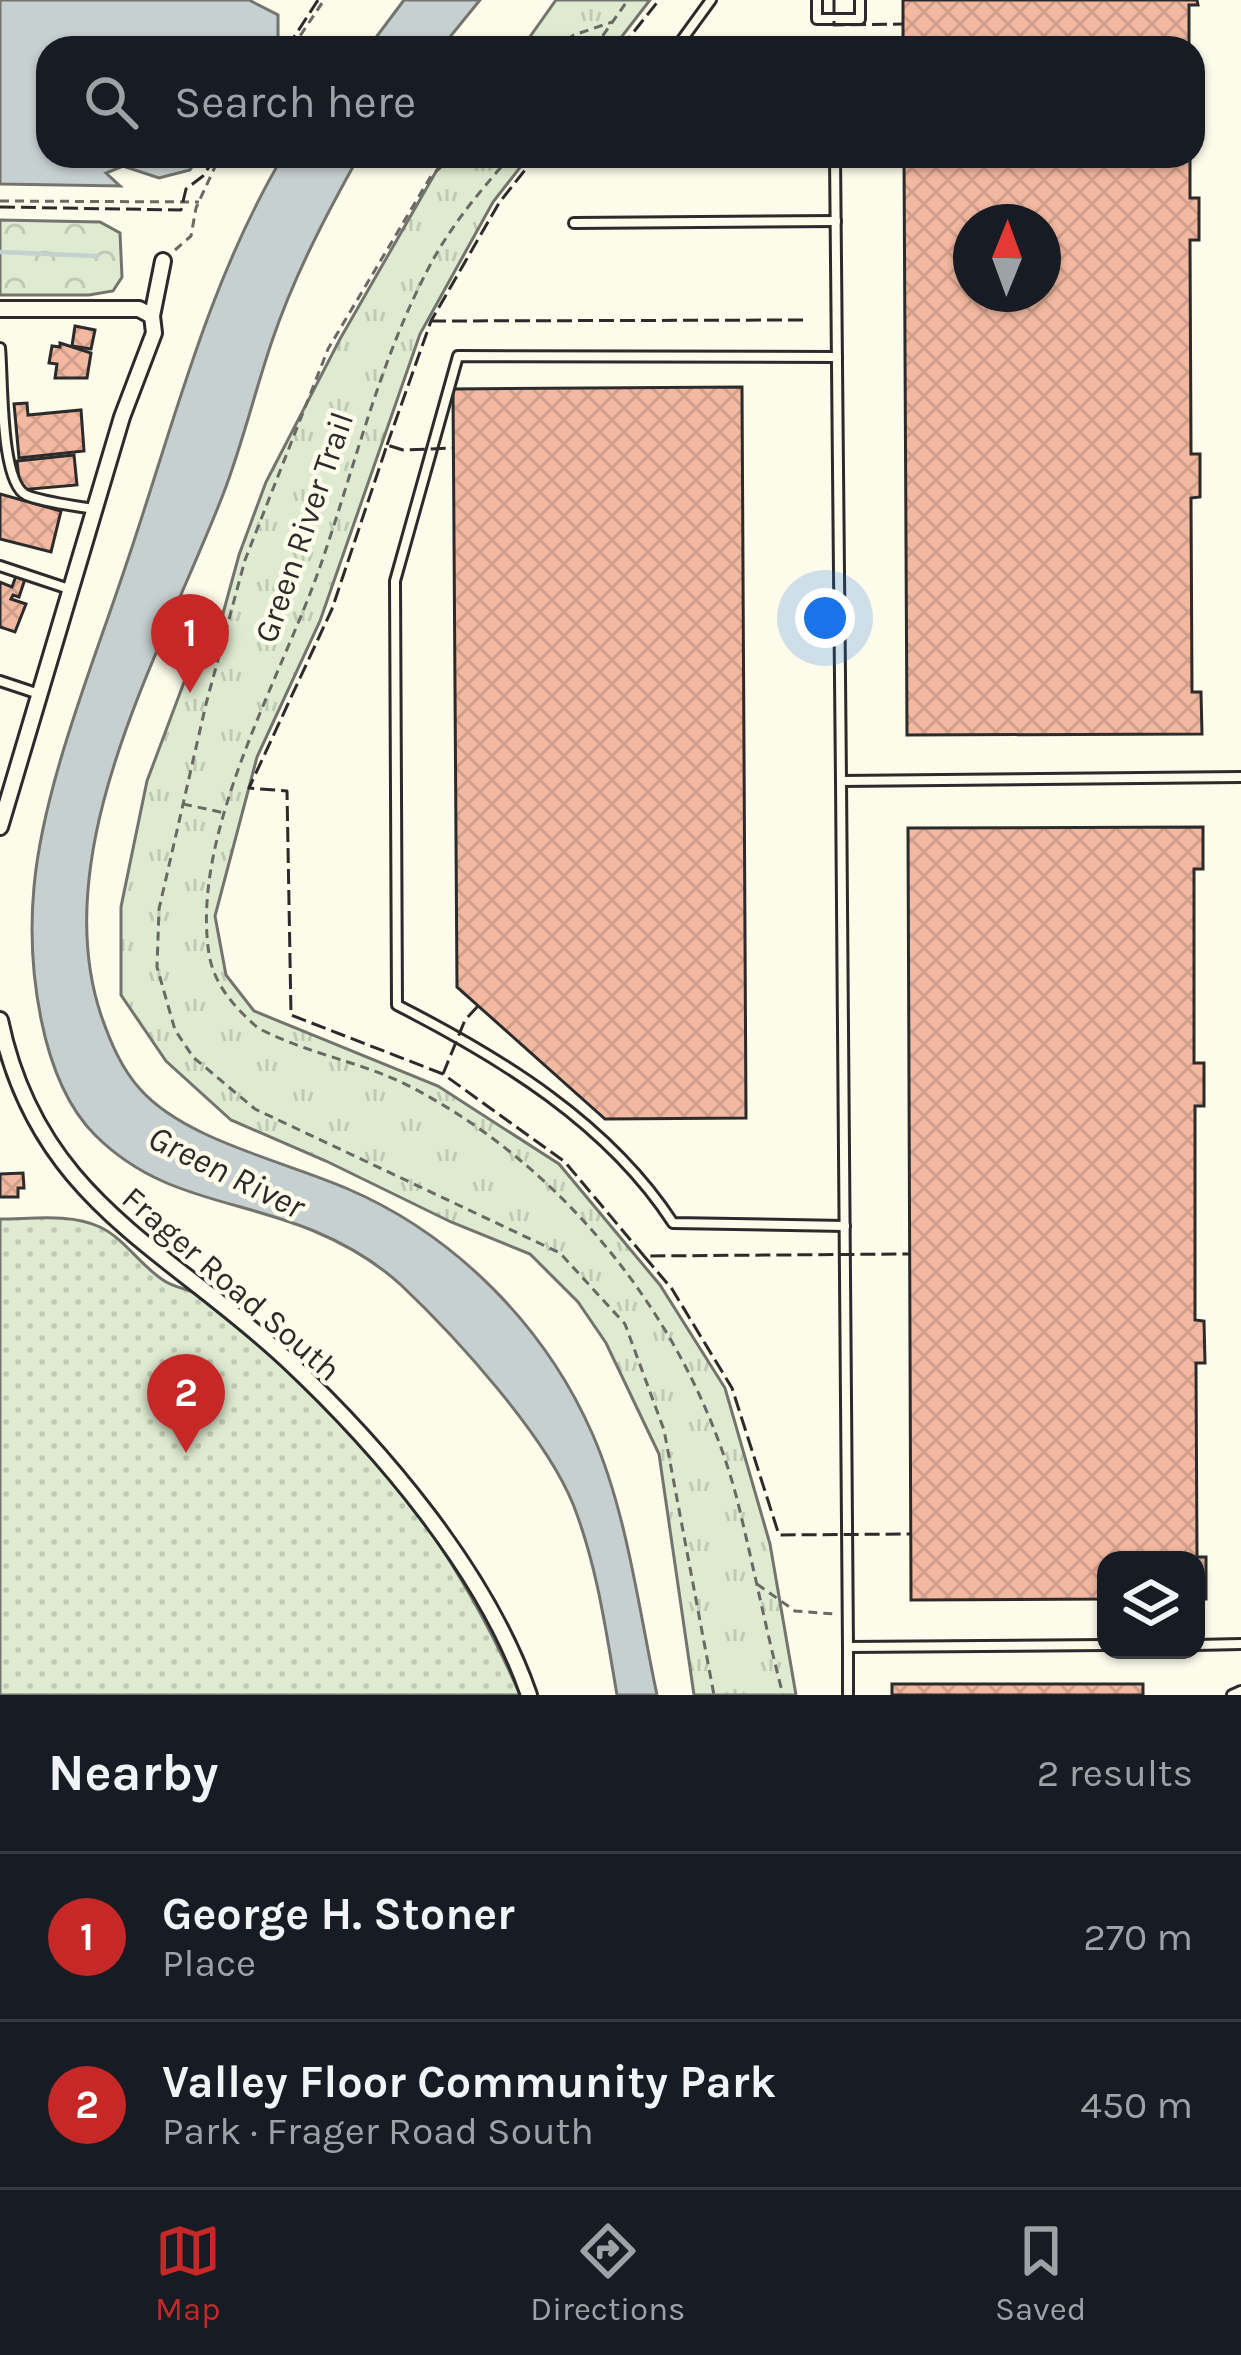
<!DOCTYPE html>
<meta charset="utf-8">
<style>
body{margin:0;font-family:Karla,sans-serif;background:#20242c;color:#f1f3f6}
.controls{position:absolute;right:36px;bottom:36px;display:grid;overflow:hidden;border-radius:24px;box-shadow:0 3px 9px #0004}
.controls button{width:108px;height:108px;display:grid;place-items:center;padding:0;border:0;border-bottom:3px solid #363941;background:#171b24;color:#f1f3f6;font:60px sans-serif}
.compass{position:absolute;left:953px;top:204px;width:108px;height:108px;border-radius:50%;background:#171b24;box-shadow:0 3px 9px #0004;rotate:1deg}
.you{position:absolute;left:825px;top:618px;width:42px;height:42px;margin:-30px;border:9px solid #fff;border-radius:50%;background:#1a73e8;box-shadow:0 0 0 18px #1a73e833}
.badge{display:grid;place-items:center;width:78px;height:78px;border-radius:50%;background:#c62828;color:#fff;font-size:39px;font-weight:700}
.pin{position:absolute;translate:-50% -99px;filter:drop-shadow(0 3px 6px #0008)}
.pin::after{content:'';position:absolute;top:63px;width:42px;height:36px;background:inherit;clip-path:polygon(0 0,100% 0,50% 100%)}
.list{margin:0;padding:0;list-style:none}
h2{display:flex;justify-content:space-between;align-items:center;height:156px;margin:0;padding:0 48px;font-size:51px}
h2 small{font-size:39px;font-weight:400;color:#9ea1a6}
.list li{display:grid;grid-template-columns:78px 1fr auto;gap:36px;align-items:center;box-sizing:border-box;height:168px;padding:0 48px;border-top:3px solid #363941}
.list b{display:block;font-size:45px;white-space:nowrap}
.list p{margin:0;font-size:39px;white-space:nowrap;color:#9ea1a6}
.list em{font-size:39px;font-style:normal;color:#9ea1a6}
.icon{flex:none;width:66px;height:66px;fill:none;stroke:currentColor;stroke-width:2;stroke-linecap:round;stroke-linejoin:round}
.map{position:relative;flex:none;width:1241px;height:1695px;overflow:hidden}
.search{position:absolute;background:#171b24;box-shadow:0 3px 9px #0004;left:36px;right:36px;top:36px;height:132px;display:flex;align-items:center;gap:30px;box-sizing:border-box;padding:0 42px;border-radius:36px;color:#9ea1a6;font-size:45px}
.sheet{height:492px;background:#171b24}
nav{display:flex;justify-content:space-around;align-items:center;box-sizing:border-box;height:168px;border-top:3px solid #363941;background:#171b24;font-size:33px;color:#9ea1a6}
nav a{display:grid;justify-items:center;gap:6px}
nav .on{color:#c62828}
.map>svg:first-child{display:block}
.grass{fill:url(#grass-tufts);stroke:#74746e;stroke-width:3}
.forest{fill:url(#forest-crowns);stroke:#74746e;stroke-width:3}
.park{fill:url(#park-dots);stroke:#74746e;stroke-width:3}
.water{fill:#c7d0d0;stroke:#74746e;stroke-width:3}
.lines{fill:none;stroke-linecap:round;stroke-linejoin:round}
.stream{stroke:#c7d0d0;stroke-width:4.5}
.building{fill:url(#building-cross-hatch);stroke:#2b2b2b;stroke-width:3;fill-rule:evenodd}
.service-casing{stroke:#2b2b2b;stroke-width:14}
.minor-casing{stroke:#2b2b2b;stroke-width:20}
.path{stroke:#6a6964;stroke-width:3;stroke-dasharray:9 6;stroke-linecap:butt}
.service{stroke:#fdfbea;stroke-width:8}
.minor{stroke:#fdfbea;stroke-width:14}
.fence{stroke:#2b2b2b;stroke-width:3;stroke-dasharray:15 6;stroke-linecap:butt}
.labels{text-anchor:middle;stroke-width:9;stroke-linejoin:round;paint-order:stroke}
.street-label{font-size:33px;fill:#2b2b2b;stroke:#fdfbea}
.water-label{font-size:36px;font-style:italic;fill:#2b2b2b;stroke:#fdfbea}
</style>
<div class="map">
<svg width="1241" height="1695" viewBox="0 0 1241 1695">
<defs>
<pattern id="grass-tufts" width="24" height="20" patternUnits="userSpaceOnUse" patternTransform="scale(3)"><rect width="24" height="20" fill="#deebd1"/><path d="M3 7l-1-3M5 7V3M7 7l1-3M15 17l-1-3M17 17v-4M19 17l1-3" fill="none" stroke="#bfcab4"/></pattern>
<pattern id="forest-crowns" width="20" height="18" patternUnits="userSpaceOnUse" patternTransform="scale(3)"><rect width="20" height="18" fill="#deebd1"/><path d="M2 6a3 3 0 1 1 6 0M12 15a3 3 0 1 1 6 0" fill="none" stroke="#bfcab4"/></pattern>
<pattern id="park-dots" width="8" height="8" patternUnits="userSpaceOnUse" patternTransform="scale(3)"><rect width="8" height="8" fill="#deebd1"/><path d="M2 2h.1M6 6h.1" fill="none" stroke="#bfcab4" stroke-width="1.8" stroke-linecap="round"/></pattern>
<pattern id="building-cross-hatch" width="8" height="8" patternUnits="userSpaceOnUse" patternTransform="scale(3)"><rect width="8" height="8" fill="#f2b8a0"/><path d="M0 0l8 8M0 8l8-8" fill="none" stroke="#d09e8a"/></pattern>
</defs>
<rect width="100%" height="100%" fill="#fdfbea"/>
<g class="grass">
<path d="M556 0H650L613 48H522Z"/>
<path d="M445 156H529L493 202 420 334 320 621 257 757 215 916 226 975 254 1011 438 1086 559 1164 660 1285 725 1388 770 1544 796 1695H694L659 1454 606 1343 578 1302 530 1254 451 1222 326 1161 231 1120 166 1061 121 995V907L147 781 189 669 210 661 239 555 266 482 340 339Z"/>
</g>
<path class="forest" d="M0 220 100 222 120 233 122 277 113 291 89 295H0Z"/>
<path class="park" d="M0 1219C32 1219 70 1213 100 1227 125 1239 140 1265 163 1280 176 1289 192 1289 204 1298 343 1397 453 1539 520 1695H0Z"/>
<g class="water">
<path d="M0 0H249L278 15V37L271 48H48V156H199L190 170 159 178 123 166 106 173 120 186 0 184Z"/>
<path d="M404 0H480L441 48H368Z"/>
<path d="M283 156H359C326 215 294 276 272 341 255 391 243 442 224 492 165 646 45 848 101 1015 110 1041 121 1068 140 1089 185 1140 284 1161 348 1189 455 1235 545 1326 592 1433 627 1512 639 1611 657 1695H617C606 1631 597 1565 573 1504 545 1435 456 1337 401 1285 376 1262 345 1244 314 1231 235 1198 160 1200 95 1135 39 1079 27 962 34 887 43 786 94 662 126 565 173 427 208 282 283 156Z"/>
</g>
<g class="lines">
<path class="stream" d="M0 252 97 256"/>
</g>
<g class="building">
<path d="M903 0H1197L1198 5H1189V48H903Z"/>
<path d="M904 156H1190V198H1199V240H1190L1191 454H1200V497L1191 498 1192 692H1201L1202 734 907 735ZM971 222H1043V294H971Z"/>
<path d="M75 326 95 330 91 349 72 346Z"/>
<path d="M60 343 91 353 87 378H55L57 364 49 363 52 346 60 347Z"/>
<path d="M742 387 746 1118 605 1119 457 987 453 389Z"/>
<path d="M27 403 28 415 81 410 84 451 19 458 14 404Z"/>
<path d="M74 455 77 485 20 490 17 461Z"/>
<path d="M0 494 61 511 51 552 0 539Z"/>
<path d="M16 576 25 579 19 597 13 595 11 599 26 604 15 632 0 627V582L12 587Z"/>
<path d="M1203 827V869H1194V1063H1204V1106H1195V1320L1204 1321 1205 1363H1196L1197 1557H1206V1599H1196V1560H1106V1599L911 1600 908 828Z"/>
<path d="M23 1173 24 1188H18V1197H0V1174Z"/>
<rect x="892" y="1684" width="251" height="11"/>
</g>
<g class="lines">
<g class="service-casing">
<g id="service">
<path d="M817 0V19H860V0"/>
<path d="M676 48 711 0"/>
<path d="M835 156 841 781"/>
<path d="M574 223 836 221"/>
<path d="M0 348C3 379 0 482 26 495 46 503 72 505 93 509"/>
<path d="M837 357 458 356 395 581 397 1005C501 1058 608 1123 673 1223L845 1226"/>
<path d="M0 566 72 590"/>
<path d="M0 681 39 694"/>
<path d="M1106 1645 848 1647 841 781 1241 777"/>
<path d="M1196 1645 1241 1644"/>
<path d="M848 1695V1647"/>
<path d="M1232 1695 1241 1691"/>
</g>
</g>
<g class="minor-casing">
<g id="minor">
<path d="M0 309H139L152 316"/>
<path d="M0 827 122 417 154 333 152 316 163 261"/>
<path d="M0 1020C37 1200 165 1246 286 1359 381 1448 486 1571 529 1695"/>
</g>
</g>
<g class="path">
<path d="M292 48 324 0"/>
<path d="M554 48 574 35 612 22"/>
<path d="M594 48 628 0"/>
<path d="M453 156 431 176 328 349 245 560 206 704 159 909 157 967 175 1030 193 1057 255 1109 560 1253 625 1324 664 1430 714 1695"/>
<path d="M511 156C478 193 448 229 426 273 378 366 355 466 321 564 282 677 190 832 209 954 214 985 235 1008 258 1028 307 1054 363 1062 411 1087 569 1169 692 1328 737 1499 753 1564 766 1630 783 1695"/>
<path d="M0 201 199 202"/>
<path d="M175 250 191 236 196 208 220 156"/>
<path d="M183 804 225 813"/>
<path d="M757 1584 795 1611 834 1614"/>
</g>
<use href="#service" class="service"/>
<use href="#minor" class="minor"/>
<g class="fence">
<path d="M834 0V25L903 24"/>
<path d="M287 48 318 0"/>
<path d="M621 48 659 0"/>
<path d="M0 207 181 210 186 189 203 176 216 156"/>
<path d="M431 321 808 320"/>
<path d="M387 445 431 321 499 203 536 156"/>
<path d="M478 1006 465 1020 443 1074 565 1162 644 1256 910 1254"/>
<path d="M443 1074 291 1015 287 791 249 788 332 609 387 445 403 450 454 448"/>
<path d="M644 1256 672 1289 732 1388 779 1535 911 1534"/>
</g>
</g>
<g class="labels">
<g class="street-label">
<text transform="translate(303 527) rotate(-71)" y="12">Green River Trail</text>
<text transform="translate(232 1283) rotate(41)" y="12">Frager Road South</text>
</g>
<g class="water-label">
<text transform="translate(227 1171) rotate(26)" y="13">Green River</text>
</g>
</g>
</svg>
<div class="controls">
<button><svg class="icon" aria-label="layers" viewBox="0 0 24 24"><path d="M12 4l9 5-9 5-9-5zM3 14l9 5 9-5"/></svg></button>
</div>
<svg class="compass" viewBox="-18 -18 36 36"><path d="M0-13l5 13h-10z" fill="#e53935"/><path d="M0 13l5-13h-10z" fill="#9ea1a6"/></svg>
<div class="you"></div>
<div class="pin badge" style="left:190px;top:693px">1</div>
<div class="pin badge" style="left:186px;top:1453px">2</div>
<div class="search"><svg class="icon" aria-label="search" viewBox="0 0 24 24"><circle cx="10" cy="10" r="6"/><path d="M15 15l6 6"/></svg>Search here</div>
</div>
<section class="sheet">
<h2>Nearby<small>2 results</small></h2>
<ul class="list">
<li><span class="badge">1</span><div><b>George H. Stoner</b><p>Place</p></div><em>270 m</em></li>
<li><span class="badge">2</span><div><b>Valley Floor Community Park</b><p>Park · Frager Road South</p></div><em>450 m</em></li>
</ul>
</section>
<nav>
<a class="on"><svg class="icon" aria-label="map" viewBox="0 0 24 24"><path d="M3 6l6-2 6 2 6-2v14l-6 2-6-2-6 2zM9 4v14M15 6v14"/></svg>Map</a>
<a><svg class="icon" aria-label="directions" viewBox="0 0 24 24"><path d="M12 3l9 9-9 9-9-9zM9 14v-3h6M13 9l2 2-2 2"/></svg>Directions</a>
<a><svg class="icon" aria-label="saved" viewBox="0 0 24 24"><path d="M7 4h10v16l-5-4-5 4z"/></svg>Saved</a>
</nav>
